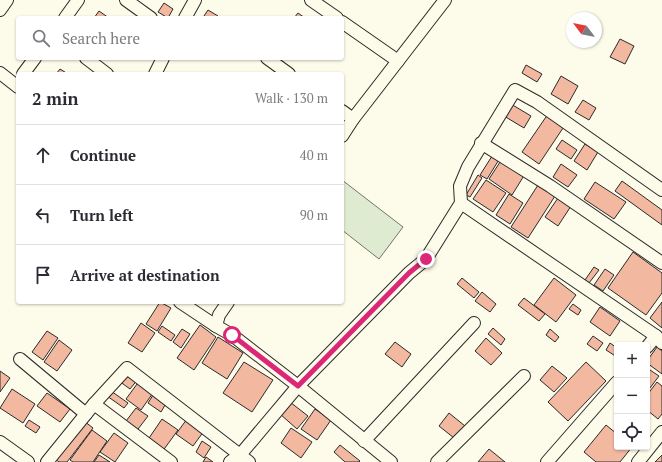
<!DOCTYPE html>
<meta charset="utf-8">
<style>
body{margin:0;font-family:"PT Serif",serif;background:#f7f7f7;color:#2b2b33}
.controls{position:absolute;right:12px;bottom:12px;display:grid;overflow:hidden;border-radius:4px;box-shadow:0 1px 3px #0004}
.controls button{width:36px;height:36px;display:grid;place-items:center;padding:0;border:0;border-bottom:1px solid #e1e1e2;background:#fff;color:#2b2b33;font:20px sans-serif}
.compass{position:absolute;left:566px;top:12px;width:36px;height:36px;border-radius:50%;background:#fff;box-shadow:0 1px 3px #0004;rotate:302deg}
.stop{position:absolute;width:12px;height:12px;margin:-9px;border:3px solid #db2777;border-radius:50%;background:#fff}
.stop.end{background:#db2777;border-color:#fff;box-shadow:0 1px 4px #0008}
.list{margin:0;padding:0;list-style:none}
h2{display:flex;justify-content:space-between;align-items:center;height:52px;margin:0;padding:0 16px;font-size:17px}
h2 small{font-size:13px;font-weight:400;color:#7c7c81}
.list li{display:grid;grid-template-columns:26px 1fr auto;gap:12px;align-items:center;box-sizing:border-box;height:60px;padding:0 16px;border-top:1px solid #e1e1e2}
.list b{display:block;font-size:15px;white-space:nowrap}
.list em{font-size:13px;font-style:normal;color:#7c7c81}
.icon{flex:none;width:22px;height:22px;fill:none;stroke:currentColor;stroke-width:2;stroke-linecap:round;stroke-linejoin:round}
.map{position:relative;flex:none;width:662px;height:462px;overflow:hidden}
.search{position:absolute;background:#fff;box-shadow:0 1px 3px #0004;left:16px;top:16px;width:328px;height:44px;display:flex;align-items:center;gap:10px;box-sizing:border-box;padding:0 14px;border-radius:4px;color:#7c7c81;font-size:15px}
.panel{position:absolute;background:#fff;box-shadow:0 1px 3px #0004;left:16px;top:72px;width:328px;height:232px;border-radius:4px}
.map>svg:first-child{display:block}
.green{fill:#deebd1;stroke:#74746e}
.building{fill:#f2b8a0;stroke:#2b2b2b}
.lines{fill:none;stroke-linecap:round;stroke-linejoin:round}
.minor-casing{stroke:#2b2b2b;stroke-width:14}
.minor{stroke:#fdfbea;stroke-width:12}
.route{stroke:#db2777;stroke-width:5}
</style>
<div class="map">
<svg width="662" height="462" viewBox="0 0 662 462">
<rect width="100%" height="100%" fill="#fdfbea"/>
<path class="green" d="M342 180 403 227 379 259 342 230Z"/>
<g class="building">
<path d="M164 3 173 9 168 18 158 12Z"/>
<path d="M208 10 218 16 217 18H208L204 16Z"/>
<path d="M99 11 109 18H94Z"/>
<path d="M298 13 305 18H294Z"/>
<path d="M620 39 634 46 625 64 610 57Z"/>
<path d="M526 65 542 74 537 82 522 73Z"/>
<path d="M60 69 68 74H56Z"/>
<path d="M561 76 578 86 568 104 551 94Z"/>
<path d="M583 100 596 108 589 120 575 112Z"/>
<path d="M511 104 531 116 524 128 504 116Z"/>
<path d="M548 114 565 125 539 164 522 152Z"/>
<path d="M562 140 577 150 571 159 556 149Z"/>
<path d="M585 144 598 152 587 170 574 161Z"/>
<path d="M494 153 500 158 487 179 480 175Z"/>
<path d="M502 159 525 174 512 195 489 179Z"/>
<path d="M561 164 577 175 568 187 553 177Z"/>
<path d="M478 175 482 178 470 197 466 195Z"/>
<path d="M486 180 506 193 493 212 473 199Z"/>
<path d="M622 181 662 210V225L615 191Z"/>
<path d="M595 182 626 202 614 219 584 199Z"/>
<path d="M538 185 555 196 528 238 511 227Z"/>
<path d="M509 194 523 203 510 224 496 215Z"/>
<path d="M558 198 571 206 558 226 545 217Z"/>
<path d="M633 252 662 273V293L646 315 608 288Z"/>
<path d="M594 267 599 270 589 283 585 280Z"/>
<path d="M605 269 614 275 603 291 594 285Z"/>
<path d="M462 278 479 292 474 298 457 284Z"/>
<path d="M554 278 576 295 556 322 534 305Z"/>
<path d="M482 292 496 304 490 312 475 301Z"/>
<path d="M524 298 545 314 539 321 518 305Z"/>
<path d="M160 302 171 308 157 331 146 324Z"/>
<path d="M662 302V328L650 318Z"/>
<path d="M573 304 581 310 578 315 569 309Z"/>
<path d="M600 307 620 321 610 336 590 322Z"/>
<path d="M141 323 155 333 142 352 128 343Z"/>
<path d="M200 325 216 337 194 370 177 358Z"/>
<path d="M162 326 175 335 171 341 158 332Z"/>
<path d="M493 328 505 339 501 345 488 334Z"/>
<path d="M182 329 190 334 181 348 173 342Z"/>
<path d="M550 329 559 337 555 342 546 335Z"/>
<path d="M47 331 58 338 43 360 32 352Z"/>
<path d="M593 336 603 343 597 351 587 344Z"/>
<path d="M218 337 243 353 227 379 202 363Z"/>
<path d="M486 338 502 353 491 365 475 351Z"/>
<path d="M59 340 72 350 57 371 44 362Z"/>
<path d="M395 342 411 354 402 367 385 354Z"/>
<path d="M610 343 617 348V357L606 350Z"/>
<path d="M657 347 662 351V374L647 363V361Z"/>
<path d="M244 362 273 380 252 412 223 393Z"/>
<path d="M586 362 606 381 568 421 548 402Z"/>
<path d="M552 366 567 378 554 392 540 380Z"/>
<path d="M647 368 659 376 650 388 647 386Z"/>
<path d="M0 371 10 378 0 392Z"/>
<path d="M126 371 138 379 130 389 119 381Z"/>
<path d="M140 380 155 390 141 410 126 399Z"/>
<path d="M657 382 662 386V414L658 419 647 410V395Z"/>
<path d="M12 389 35 404 23 423 0 408Z"/>
<path d="M111 391 128 403 124 408 107 396Z"/>
<path d="M155 392 168 400 161 412 148 403Z"/>
<path d="M47 393 70 409 60 422 37 406Z"/>
<path d="M290 402 308 416 297 429 280 414Z"/>
<path d="M136 408 148 416 135 433 123 425Z"/>
<path d="M315 409 331 420 317 440 301 429Z"/>
<path d="M449 413 465 426 454 438 439 426Z"/>
<path d="M162 419 178 430 162 452 147 441Z"/>
<path d="M187 419 204 431 193 446 176 434Z"/>
<path d="M29 420 40 427 36 433 25 426Z"/>
<path d="M84 421 93 428 67 462H59L55 459Z"/>
<path d="M606 425 617 434V447H632L620 462H596L584 452Z"/>
<path d="M291 428 312 442 301 458 281 443Z"/>
<path d="M92 430 107 441 93 462H73L70 460Z"/>
<path d="M114 433 128 443 115 462 100 452Z"/>
<path d="M202 441 211 447 204 458 196 452Z"/>
<path d="M340 445 360 461 359 462H345L334 452Z"/>
<path d="M489 449 505 462H478Z"/>
<path d="M99 455 110 462H94Z"/>
<path d="M662 455V462H655Z"/>
<path d="M206 457 213 462H203Z"/>
</g>
<g class="lines">
<g class="minor-casing">
<g id="minor">
<path d="M126 0 151 18"/>
<path d="M311 0 337 18"/>
<path d="M0 10 7 0"/>
<path d="M65 18 78 0"/>
<path d="M185 18 195 0"/>
<path d="M342 22 398 61"/>
<path d="M86 58 107 74"/>
<path d="M267 58 289 74"/>
<path d="M0 73 18 87"/>
<path d="M23 74 35 58"/>
<path d="M155 74 163 58"/>
<path d="M342 111 353 119"/>
<path d="M342 136 353 119 445 0"/>
<path d="M481 143 550 186 662 263"/>
<path d="M461 203 656 336 662 343"/>
<path d="M180 302 216 326"/>
<path d="M228 302 219 315 216 326 232 335 298 386 391 462"/>
<path d="M647 347 656 336"/>
<path d="M20 359 86 414"/>
<path d="M94 404 171 462"/>
<path d="M364 441 474 323"/>
<path d="M0 442 28 462"/>
<path d="M47 462 94 404 127 368 249 462"/>
<path d="M230 462 240 455 298 386 409 273 426 259 461 203 460 186 468 167 515 90 537 102 662 190"/>
<path d="M437 462 524 376"/>
<path d="M547 462 617 382"/>
<path d="M638 462 662 432"/>
</g>
</g>
<use href="#minor" class="minor"/>
</g>
<g class="lines">
<path class="route" d="M232 335 298 386 409 273 426 259"/>
</g>
</svg>
<div class="controls">
<button>+</button>
<button>−</button>
<button><svg class="icon" aria-label="locate" viewBox="0 0 24 24"><circle cx="12" cy="12" r="6"/><path d="M12 2v4M12 18v4M2 12h4M18 12h4"/></svg></button>
</div>
<svg class="compass" viewBox="-18 -18 36 36"><path d="M0-13l5 13h-10z" fill="#e53935"/><path d="M0 13l5-13h-10z" fill="#7c7c81"/></svg>
<div class="stop" style="left:232px;top:335px"></div>
<div class="stop end" style="left:426px;top:259px"></div>
<div class="search"><svg class="icon" aria-label="search" viewBox="0 0 24 24"><circle cx="10" cy="10" r="6"/><path d="M15 15l6 6"/></svg>Search here</div>
<section class="panel">
<h2>2 min<small>Walk · 130 m</small></h2>
<ul class="list">
<li><svg class="icon" aria-label="ahead" viewBox="0 0 24 24"><path d="M12 20V5M6 11l6-6 6 6"/></svg><div><b>Continue</b></div><em>40 m</em></li>
<li><svg class="icon" aria-label="left" viewBox="0 0 24 24"><path d="M17 20v-9H6M10 6l-5 5 5 5"/></svg><div><b>Turn left</b></div><em>90 m</em></li>
<li><svg class="icon" aria-label="arrive" viewBox="0 0 24 24"><path d="M6 21V4h12l-3 4 3 4H6"/></svg><div><b>Arrive at destination</b></div></li>
</ul>
</section>
</div>
